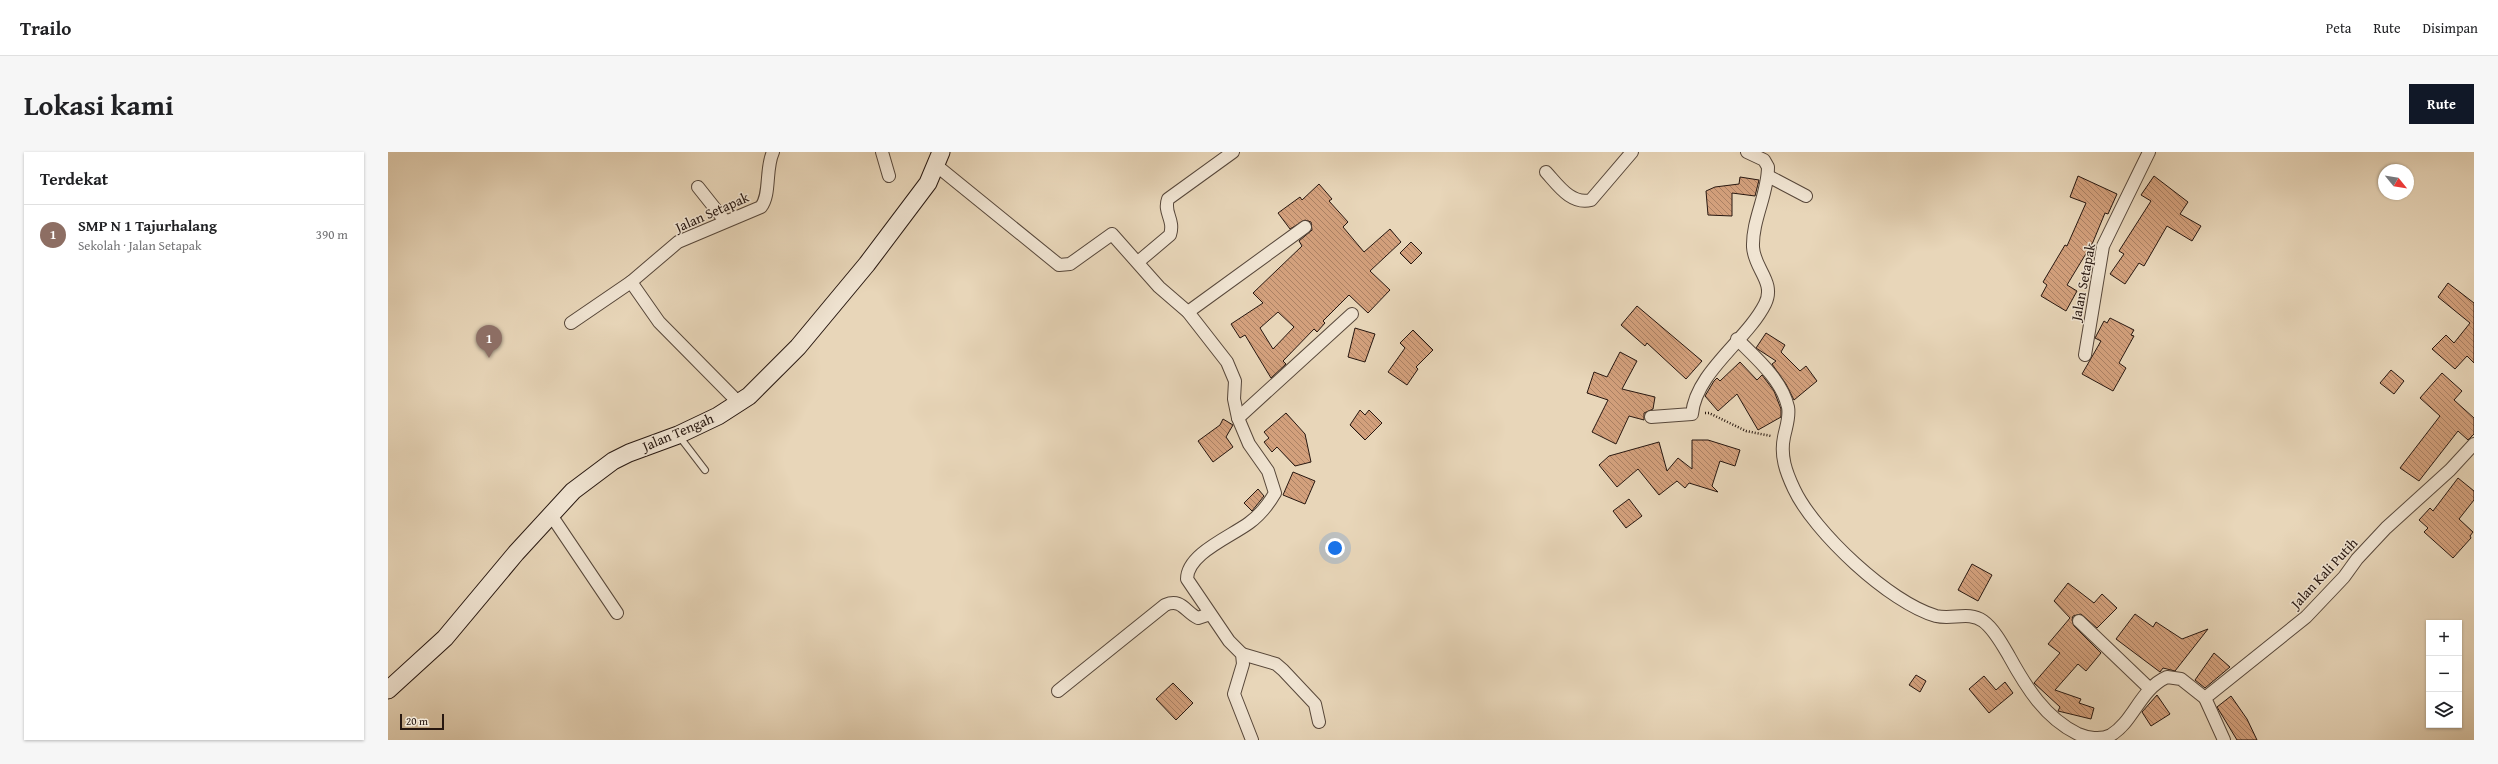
<!DOCTYPE html>
<html lang="id">
<meta charset="utf-8">
<style>
body{margin:0;font-family:"Gentium Book Plus",serif;background:#f6f6f6;color:#202124}
.controls{position:absolute;right:12px;bottom:12px;display:grid;overflow:hidden;border-radius:0px;box-shadow:0 1px 3px #0004}
.controls button{width:36px;height:36px;display:grid;place-items:center;padding:0;border:0;border-bottom:1px solid #e0e0e0;background:#fff;color:#202124;font:20px sans-serif}
.compass{position:absolute;left:1990px;top:12px;width:36px;height:36px;border-radius:50%;background:#fff;box-shadow:0 1px 3px #0004;rotate:120deg}
.scale{position:absolute;left:12px;bottom:10px;width:44px;box-sizing:border-box;padding-left:4px;border:2px solid #271710;border-top:0;font-size:11px;line-height:14px;white-space:nowrap;color:#271710;-webkit-text-stroke:3px #f0e4d2;paint-order:stroke}
.you{position:absolute;left:947px;top:396px;width:14px;height:14px;margin:-10px;border:3px solid #fff;border-radius:50%;background:#1a73e8;box-shadow:0 0 0 6px #1a73e833}
.badge{display:grid;place-items:center;width:26px;height:26px;border-radius:50%;background:#111827;color:#fff;font-size:13px;font-weight:700}
.pin{position:absolute;translate:-50% -33px;filter:drop-shadow(0 1px 2px #0008)}
.pin::after{content:'';position:absolute;top:21px;width:14px;height:12px;background:inherit;clip-path:polygon(0 0,100% 0,50% 100%)}
.list{margin:0;padding:0;list-style:none}
h2{display:flex;justify-content:space-between;align-items:center;height:52px;margin:0;padding:0 16px;font-size:17px}
h2 small{font-size:13px;font-weight:400;color:#757577}
.list li{display:grid;grid-template-columns:26px 1fr auto;gap:12px;align-items:center;box-sizing:border-box;height:60px;padding:0 16px;border-top:1px solid #e0e0e0}
.list b{display:block;font-size:15px;white-space:nowrap}
.list p{margin:0;font-size:13px;white-space:nowrap;color:#757577}
.list em{font-size:13px;font-style:normal;color:#757577}
.icon{flex:none;width:22px;height:22px;fill:none;stroke:currentColor;stroke-width:2;stroke-linecap:round;stroke-linejoin:round}
.map{position:relative;flex:none;width:2086px;height:588px;overflow:hidden;border-radius:0px}
header{display:flex;align-items:center;gap:24px;box-sizing:border-box;height:56px;padding:0 20px;background:#fff;border-bottom:1px solid #e0e0e0}
header strong{font-size:19px}
nav{display:flex;gap:22px;margin-inline-start:auto;font-size:14px}
.intro{display:flex;align-items:center;justify-content:space-between;box-sizing:border-box;height:96px;padding:0 24px}
h1{margin:0;font-size:28px}
.button{padding:10px 18px;border-radius:0px;background:#111827;color:#fff;font-size:14px;font-weight:700}
main{display:flex;gap:24px;padding:0 24px}
aside{flex:1;background:#fff;border-radius:0px;box-shadow:0 1px 3px #0004}
.map>svg:first-child{display:block}
.building{fill:url(#building-back-hatch);stroke:#271710;fill-rule:evenodd}
.lines{fill:none;stroke-linecap:round;stroke-linejoin:round}
.service-casing{stroke:#57473a;stroke-width:8}
.minor-casing{stroke:#57473a;stroke-width:14}
.secondary-casing{stroke:#271710;stroke-width:19}
.path{stroke:#271710;stroke-width:2.5;stroke-dasharray:1 2;stroke-linecap:butt}
.service{stroke:#f0e4d2;stroke-width:6}
.minor{stroke:#f0e4d2;stroke-width:12}
.secondary{stroke:#f0e4d2;stroke-width:17}
.labels{text-anchor:middle;stroke-width:3;stroke-linejoin:round;paint-order:stroke}
.street-label{font-size:14px;fill:#271710;stroke:#f0e4d2}
</style>
<header>
<strong>Trailo</strong>
<nav><a>Peta</a><a>Rute</a><a>Disimpan</a></nav>
</header>
<div class="intro"><h1>Lokasi kami</h1><a class="button">Rute</a></div>
<main>
<aside>
<h2>Terdekat<small></small></h2>
<ul class="list">
<li><span class="badge" style="background:#8d6e63">1</span><div><b>SMP N 1 Tajurhalang</b><p>Sekolah · Jalan Setapak</p></div><em>390 m</em></li>
</ul>
</aside>
<div class="map">
<svg width="2086" height="588" viewBox="0 0 2086 588">
<defs>
<pattern id="building-back-hatch" width="6" height="6" patternUnits="userSpaceOnUse"><rect width="6" height="6" fill="#d3a07c"/><path d="M-1 5l2 2M0 0l6 6M5-1l2 2" fill="none" stroke="#ab8164"/></pattern>
</defs>
<rect width="100%" height="100%" fill="#e8d6b9"/>
<filter id="stains"><feTurbulence type="fractalNoise" baseFrequency=".005" numOctaves="4"/><feColorMatrix values="0 0 0 0 .2 0 0 0 0 .09 0 0 0 0 .02 0 0 0 .5 -.17"/></filter>
<radialGradient id="worn" r=".72"><stop offset=".6" stop-color="#630" stop-opacity="0"/><stop offset="1" stop-color="#630" stop-opacity=".3"/></radialGradient>
<g class="building">
<path d="M1690 24 1729 42 1720 62 1717 61 1705 90 1679 133 1689 139 1678 159 1653 144 1659 133 1655 130 1677 93 1679 94 1698 51 1682 45Z"/>
<path d="M1766 24 1800 50 1792 62 1813 74 1804 89 1779 74 1756 114 1751 111 1737 132 1722 122 1736 102 1731 99 1763 49 1753 43Z"/>
<path d="M1352 25 1371 28 1367 44 1344 41V64L1320 63 1318 39 1327 35 1351 32Z"/>
<path d="M931 32 944 47 941 49 960 70 955 75 976 100 1002 77 1013 90 982 119 1002 138 980 161 961 143 935 169 937 171 929 180 926 177 895 209 898 212 883 226 857 183 852 186 843 172 875 151 865 141 914 94 911 89 924 78 923 70 917 68 902 77 890 61 912 45 914 48ZM890 160 906 175 885 197 872 176Z"/>
<path d="M1023 90 1034 101 1023 112 1012 101Z"/>
<path d="M2060 131 2086 151V211L2079 204 2067 217 2044 197 2058 183 2066 191 2082 171 2050 145Z"/>
<path d="M1249 154 1314 209 1298 227 1259 191 1257 194 1233 173Z"/>
<path d="M1722 166 1746 178 1743 183 1746 184 1731 211 1738 216 1725 239 1694 222 1713 189 1707 186 1716 169 1719 171Z"/>
<path d="M967 176 987 182 977 210 960 205Z"/>
<path d="M1025 178 1045 198 1028 215 1030 217 1019 233 1000 220 1017 196 1012 191Z"/>
<path d="M1378 181 1397 193 1393 200 1412 219 1418 214 1429 229 1406 248 1398 232 1384 212 1388 209 1368 196Z"/>
<path d="M1232 200 1249 209 1234 237 1267 245 1265 257 1256 261V268L1241 264 1228 292 1204 280 1220 248 1199 241 1206 220 1219 225Z"/>
<path d="M1352 210 1369 228 1374 223 1386 239 1393 257V265L1370 278 1349 242 1330 259 1317 244 1326 229 1329 226 1332 229Z"/>
<path d="M2003 218 2016 229 2006 242 1992 231Z"/>
<path d="M2054 221 2074 239 2066 248 2086 266V282L2080 288 2070 279 2031 329 2012 316 2052 264 2032 246Z"/>
<path d="M972 258 977 263 981 258 994 271 977 288 962 273Z"/>
<path d="M898 261 917 282 923 310 907 314 889 295 884 300 876 290 881 286 876 280Z"/>
<path d="M835 267 845 273 838 285 845 295 825 310 810 289 832 273Z"/>
<path d="M1304 288H1320L1352 298 1347 314 1332 309 1324 334 1330 340 1301 331 1297 336 1289 329 1271 343 1250 317 1229 335 1211 313 1221 304 1271 290 1279 319 1290 306 1304 317Z"/>
<path d="M905 320 927 329 917 352 895 343Z"/>
<path d="M2070 326 2086 339V348L2071 367 2085 380 2082 384 2083 386 2065 406 2036 380 2040 376 2031 368 2042 356 2045 359Z"/>
<path d="M870 337 876 344 864 359 856 351Z"/>
<path d="M1241 347 1254 364 1238 376 1225 359Z"/>
<path d="M1584 412 1604 423 1590 449 1570 438Z"/>
<path d="M1680 431 1706 451 1714 442 1729 456 1709 476 1693 462 1685 464 1684 468 1686 474 1713 501 1698 519 1690 512 1667 538 1693 547 1691 551 1706 556 1703 567 1670 559 1672 555 1646 531 1672 501 1660 492 1682 466 1666 449Z"/>
<path d="M1747 462 1765 475 1768 470 1794 487 1820 477 1787 519 1775 516 1772 520 1728 487Z"/>
<path d="M1826 501 1842 515 1817 536 1807 528Z"/>
<path d="M1528 523 1538 529 1532 540 1521 533Z"/>
<path d="M1596 524 1608 538 1617 530 1625 541 1601 561 1581 537Z"/>
<path d="M785 531 805 551 788 568 768 547Z"/>
<path d="M1769 543 1782 562 1763 574 1754 560Z"/>
<path d="M1843 544 1859 567 1869 588H1849L1829 555Z"/>
</g>
<g class="lines">
<g class="service-casing">
<path id="service" d="M291 284 317 318"/>
</g>
<g class="minor-casing">
<g id="minor">
<path d="M494 0 501 24"/>
<path d="M549 14 671 113 682 112 724 82 771 135 800 160 839 210 847 229 846 247 850 266 861 292 880 319 887 341C880 353 872 363 861 371 842 385 799 402 799 427L841 489 854 502 855 512 846 542 864 588"/>
<path d="M1158 20C1170 33 1183 53 1203 48L1244 0"/>
<path d="M1380 24 1418 44"/>
<path d="M310 35 337 69"/>
<path d="M750 110 782 83C787 67 775 61 780 47L845 0"/>
<path d="M243 130 271 170 351 251"/>
<path d="M800 160 917 75"/>
<path d="M183 171 243 130 290 90 373 55C383 42 377 17 385 0"/>
<path d="M1349 187C1368 206 1394 228 1400 255 1402 265 1398 275 1396 285 1392 304 1398 320 1406 337 1426 380 1502 451 1548 464 1564 468 1581 459 1595 469 1606 477 1614 492 1621 504 1638 535 1657 566 1690 582 1699 586 1713 588 1723 583 1746 569 1752 537 1779 525L1793 527 1817 546"/>
<path d="M1697 203 1715 94 1761 0"/>
<path d="M1263 265 1304 262C1308 220 1359 188 1377 152 1388 130 1366 117 1365 95 1364 68 1380 42 1380 15L1376 8 1359 0"/>
<path d="M850 266 964 162"/>
<path d="M163 363 229 461"/>
<path d="M1691 469 1761 536"/>
<path d="M854 502 888 512 895 518 927 552 931 570"/>
<path d="M670 539 777 453C794 446 797 460 810 466L822 462"/>
<path d="M1836 588 1817 546 1918 465 1956 425 1969 407 1998 376 2062 318 2086 292"/>
</g>
</g>
<g class="secondary-casing">
<path id="secondary" d="M0 538 57 486 128 401 185 339 225 309 241 301 290 283 330 264 361 244 410 195 479 112 540 31 553 0"/>
</g>
<path class="path" d="M1317 261H1321L1358 279 1383 284"/>
<use href="#service" class="service"/>
<use href="#minor" class="minor"/>
<use href="#secondary" class="secondary"/>
</g>
<g class="labels">
<g class="street-label">
<text transform="translate(324 60) rotate(-24)" y="5">Jalan Setapak</text>
<text transform="translate(1695 130) rotate(-79)" y="5">Jalan Setapak</text>
<text transform="translate(290 280) rotate(-23)" y="5">Jalan Tengah</text>
<text transform="translate(1936 421) rotate(-47)" y="5">Jalan Kali Putih</text>
</g>
</g>
<rect width="100%" height="100%" filter="url(#stains)"/>
<rect width="100%" height="100%" fill="url(#worn)"/>
</svg>
<div class="controls">
<button>+</button>
<button>−</button>
<button><svg class="icon" aria-label="layers" viewBox="0 0 24 24"><path d="M12 4l9 5-9 5-9-5zM3 14l9 5 9-5"/></svg></button>
</div>
<svg class="compass" viewBox="-18 -18 36 36"><path d="M0-13l5 13h-10z" fill="#e53935"/><path d="M0 13l5-13h-10z" fill="#757577"/></svg>
<div class="scale">20 m</div>
<div class="you"></div>
<div class="pin badge" style="left:101px;top:206px;background:#8d6e63">1</div>
</div>
</main>
